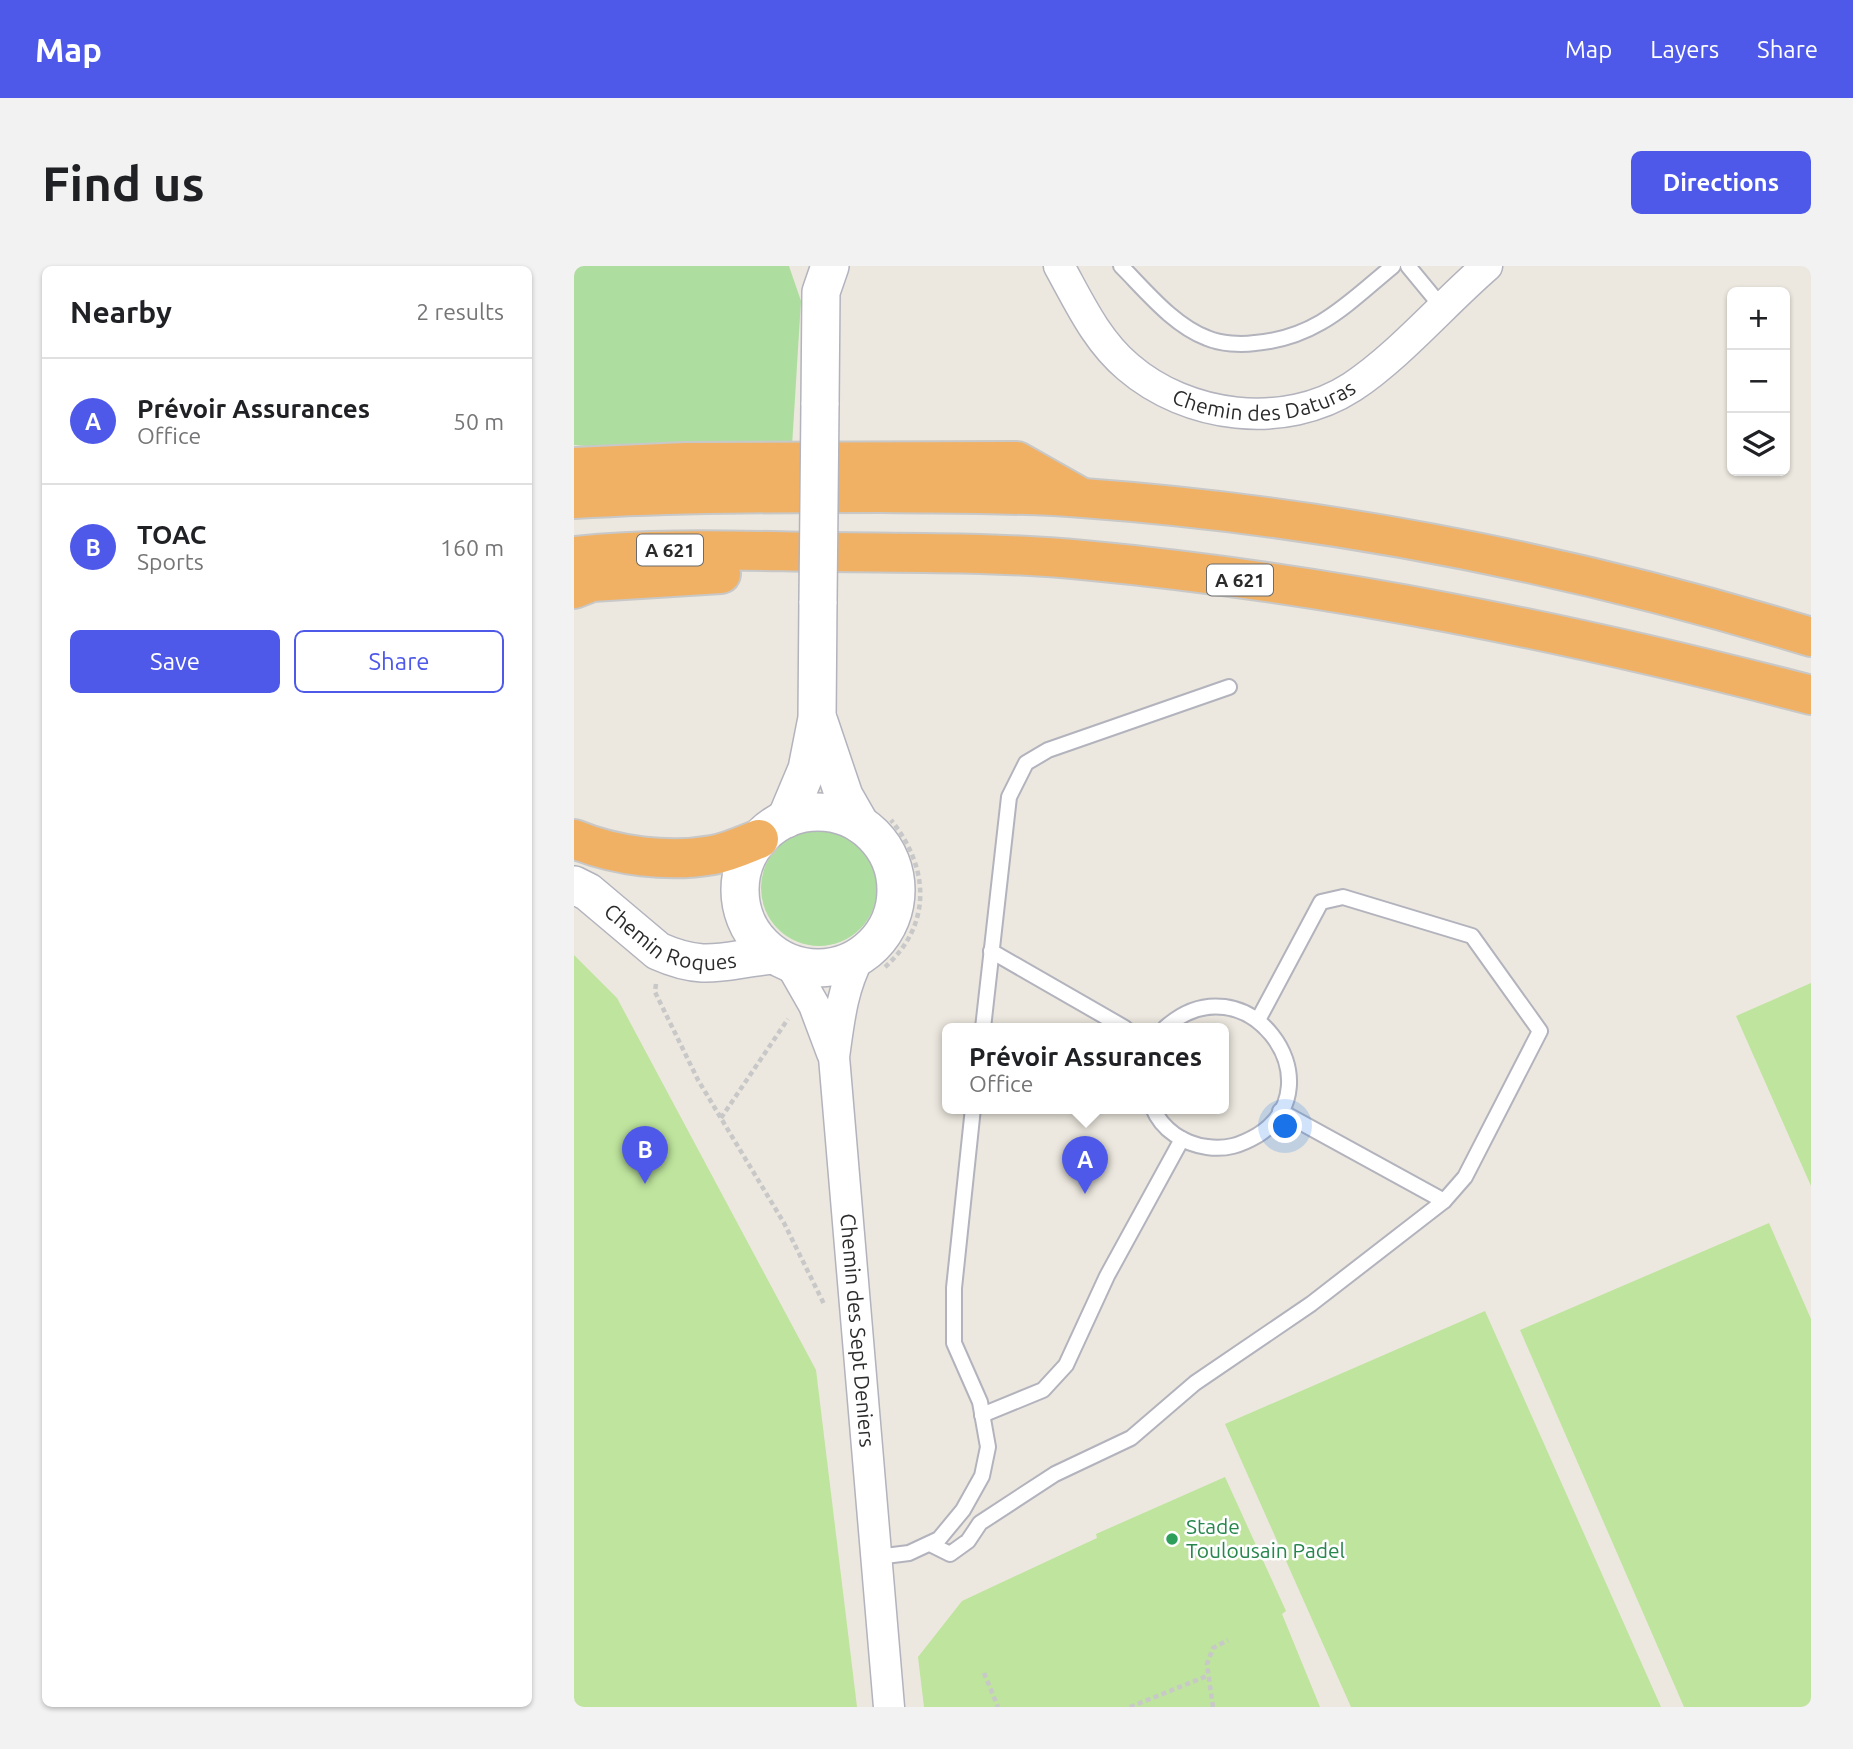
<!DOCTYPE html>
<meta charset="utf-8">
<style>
body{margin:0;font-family:Ubuntu,sans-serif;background:#f2f2f2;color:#202124}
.controls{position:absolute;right:21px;top:21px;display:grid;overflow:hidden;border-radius:10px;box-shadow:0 2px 5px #0004}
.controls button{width:63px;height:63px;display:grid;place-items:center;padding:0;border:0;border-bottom:2px solid #e0e0e0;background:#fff;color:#202124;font:35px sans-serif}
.you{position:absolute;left:712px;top:861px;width:24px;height:24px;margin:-18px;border:5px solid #fff;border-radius:50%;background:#1a73e8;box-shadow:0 0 0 10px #1a73e833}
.badge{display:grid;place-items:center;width:46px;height:46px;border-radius:50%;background:#4e59ea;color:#fff;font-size:23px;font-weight:700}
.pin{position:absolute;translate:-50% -58px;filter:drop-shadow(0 2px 4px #0008)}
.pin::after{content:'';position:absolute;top:37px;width:24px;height:21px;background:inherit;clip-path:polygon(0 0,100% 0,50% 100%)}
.popup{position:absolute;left:368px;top:757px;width:287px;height:91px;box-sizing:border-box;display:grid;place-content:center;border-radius:10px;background:#fff;filter:drop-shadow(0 2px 5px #0005);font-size:23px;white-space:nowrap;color:#757577}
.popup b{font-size:26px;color:#202124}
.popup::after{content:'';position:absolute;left:50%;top:100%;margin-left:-14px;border:14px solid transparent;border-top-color:#fff}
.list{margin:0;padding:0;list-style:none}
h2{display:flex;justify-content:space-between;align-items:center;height:91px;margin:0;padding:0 28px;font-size:30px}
h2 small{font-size:23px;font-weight:400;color:#757577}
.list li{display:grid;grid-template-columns:46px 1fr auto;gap:21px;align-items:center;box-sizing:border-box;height:126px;padding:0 28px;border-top:2px solid #e0e0e0}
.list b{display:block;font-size:26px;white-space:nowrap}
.list p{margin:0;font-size:23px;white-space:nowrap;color:#757577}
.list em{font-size:23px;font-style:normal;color:#757577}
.actions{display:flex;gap:14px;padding:21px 28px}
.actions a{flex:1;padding:16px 0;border:2px solid #4e59ea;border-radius:10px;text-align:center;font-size:24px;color:#4e59ea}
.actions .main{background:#4e59ea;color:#fff}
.icon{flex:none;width:38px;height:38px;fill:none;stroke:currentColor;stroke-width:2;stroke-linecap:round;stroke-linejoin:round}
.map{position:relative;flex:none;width:1237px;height:1441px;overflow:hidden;border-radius:10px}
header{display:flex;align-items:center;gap:42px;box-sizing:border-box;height:98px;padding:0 35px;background:#4e59ea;color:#fff}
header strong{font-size:33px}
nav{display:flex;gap:38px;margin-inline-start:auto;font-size:24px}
.intro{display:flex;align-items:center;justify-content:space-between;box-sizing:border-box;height:168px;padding:0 42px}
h1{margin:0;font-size:49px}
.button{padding:18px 32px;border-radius:10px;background:#4e59ea;color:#fff;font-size:24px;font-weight:700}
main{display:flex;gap:42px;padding:0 42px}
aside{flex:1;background:#fff;border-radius:10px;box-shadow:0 2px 5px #0004}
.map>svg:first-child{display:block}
.green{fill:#aedda0}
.pitch{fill:#bee49d}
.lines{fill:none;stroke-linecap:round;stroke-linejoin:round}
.service-casing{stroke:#b2b3bd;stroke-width:18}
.minor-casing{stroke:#b2b3bd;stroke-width:33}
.tertiary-casing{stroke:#b2b3bd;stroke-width:40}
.motorway-casing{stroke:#c8c8c8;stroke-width:42}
.path{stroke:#c8c8c8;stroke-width:4.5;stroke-dasharray:5 3.5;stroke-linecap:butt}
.service{stroke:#fff;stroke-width:14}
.minor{stroke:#fff;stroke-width:30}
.tertiary{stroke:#fff;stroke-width:37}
.motorway{stroke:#f0b165;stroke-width:38}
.tertiary-bridge-casing{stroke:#b2b3bd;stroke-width:40;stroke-linecap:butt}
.tertiary-bridge{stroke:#fff;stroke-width:37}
.leisure-dot{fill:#2e9e5b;stroke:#fff;stroke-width:2.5}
.labels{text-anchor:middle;stroke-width:5;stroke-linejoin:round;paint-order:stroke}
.shield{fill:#fff;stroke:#6b6b6b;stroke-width:2}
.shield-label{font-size:19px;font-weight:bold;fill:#2b2b2b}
.street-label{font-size:21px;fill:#2b2b2b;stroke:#fff}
.leisure-label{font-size:21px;fill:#27864d;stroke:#fff;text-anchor:start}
</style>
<header>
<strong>Map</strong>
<nav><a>Map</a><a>Layers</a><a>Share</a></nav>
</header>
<div class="intro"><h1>Find us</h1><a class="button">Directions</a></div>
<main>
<aside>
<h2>Nearby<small>2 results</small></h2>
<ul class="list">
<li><span class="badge">A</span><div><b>Prévoir Assurances</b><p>Office</p></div><em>50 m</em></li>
<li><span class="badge">B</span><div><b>TOAC</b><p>Sports</p></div><em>160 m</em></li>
</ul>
<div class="actions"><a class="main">Save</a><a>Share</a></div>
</aside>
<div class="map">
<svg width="1237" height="1441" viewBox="0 0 1237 1441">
<rect width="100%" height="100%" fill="#ece8df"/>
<g class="green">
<path d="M0 0H215L227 35 218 180 34 182 0 179Z"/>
<circle cx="245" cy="622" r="58"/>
</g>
<g class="pitch">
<path d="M0 689 43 732 242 1104 283 1441H0Z"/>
<path d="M1237 717V920L1162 750Z"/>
<path d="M1195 957 1237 1053V1441H1110L946 1064Z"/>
<path d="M911 1045 1087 1441H777L651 1158Z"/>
<path d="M651 1211 712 1345 708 1348 746 1441H350L344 1391 388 1335 523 1272 522 1268Z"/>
</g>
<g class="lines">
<g class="service-casing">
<g id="service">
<path d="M547 0C572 25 599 59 633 72 647 78 667 79 681 77 743 72 774 37 819 0"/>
<path d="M834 0 867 40"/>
<path d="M417 685 551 762"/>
<path d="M409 762 435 531 452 497 474 484 655 421"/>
<path d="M579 842C588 864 610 878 633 881 652 884 667 879 684 869 765 817 671 690 591 762"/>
<path d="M706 845 870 935"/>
<path d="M408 1149 469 1124 492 1099 533 1010 608 873"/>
<path d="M356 1278 376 1288 394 1275 406 1257 481 1208 557 1172 621 1117 737 1038 870 935 891 911 966 765 898 670 769 631 747 636 684 754"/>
<path d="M303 1291 335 1287 365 1273 389 1244 408 1210 414 1181 406 1136 380 1077V1022L399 842"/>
</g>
</g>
<g class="minor-casing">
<g id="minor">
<path id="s1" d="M485 0C505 36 522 74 554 101 613 152 710 165 778 121 825 90 869 38 913 0"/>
<path id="s2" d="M285 691C268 723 265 755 260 791L315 1441"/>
<path d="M216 697 240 739 258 787"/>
</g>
</g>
<g class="tertiary-casing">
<g id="tertiary">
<path d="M246 139 247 26 256 0"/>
<path d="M245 456 270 530 286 558"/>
<circle cx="244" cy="624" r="78"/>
<path d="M212 553 233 503 243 452 244 335"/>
<path id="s3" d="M0 619 14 626 84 685C133 707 151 693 200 689"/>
</g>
</g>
<g class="motorway-casing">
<g id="motorway">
<path d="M0 201 111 196 443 195 503 229"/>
<path d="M0 233C103 227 205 227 308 227 375 228 443 227 509 232 756 250 1001 299 1237 371"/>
<path d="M0 290C85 281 171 285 257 286 341 287 425 286 509 294 755 317 998 367 1237 429"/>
<path d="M0 323 18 316 147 308"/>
<path d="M0 573C41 590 94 597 139 589 155 586 170 579 185 573"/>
</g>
</g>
<g class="path">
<path d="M311 701C359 658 355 601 317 554"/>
<path d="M82 718 81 726 124 814 210 957 251 1040"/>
<path d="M147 852 214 753"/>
<path d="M410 1407 424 1441"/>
<path d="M556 1441 633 1410"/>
<path d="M639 1441 633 1398 639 1382 654 1374"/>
</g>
<use href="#service" class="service"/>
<use href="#minor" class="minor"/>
<use href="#tertiary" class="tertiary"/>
<use href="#motorway" class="motorway"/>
<g class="tertiary-bridge-casing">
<path id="tertiary-bridge" d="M244 335 246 139"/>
</g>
<use href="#tertiary-bridge" class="tertiary-bridge"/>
</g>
<circle class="leisure-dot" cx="598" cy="1273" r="7"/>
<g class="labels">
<g class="shield">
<rect x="63" y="268.5" width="66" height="31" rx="5"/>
<rect x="633" y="298.5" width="66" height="31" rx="5"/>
</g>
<g class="shield-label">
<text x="96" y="291">A 621</text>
<text x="666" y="321">A 621</text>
</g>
<g class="street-label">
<text dy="7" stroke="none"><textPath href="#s1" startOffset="271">Chemin des Daturas</textPath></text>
<text dy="7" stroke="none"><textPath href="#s3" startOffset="114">Chemin Roques</textPath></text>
<text dy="7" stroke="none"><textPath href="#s2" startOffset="378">Chemin des Sept Deniers</textPath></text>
</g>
<g class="leisure-label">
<text x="612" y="1268">Stade<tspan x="612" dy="24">Toulousain Padel</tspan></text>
</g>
</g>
</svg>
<div class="controls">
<button>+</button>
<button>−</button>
<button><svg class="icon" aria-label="layers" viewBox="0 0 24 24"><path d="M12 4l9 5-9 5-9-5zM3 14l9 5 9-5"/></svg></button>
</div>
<div class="you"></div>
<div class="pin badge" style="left:511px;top:928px">A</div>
<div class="popup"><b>Prévoir Assurances</b>Office</div>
<div class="pin badge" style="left:71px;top:918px">B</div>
</div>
</main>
